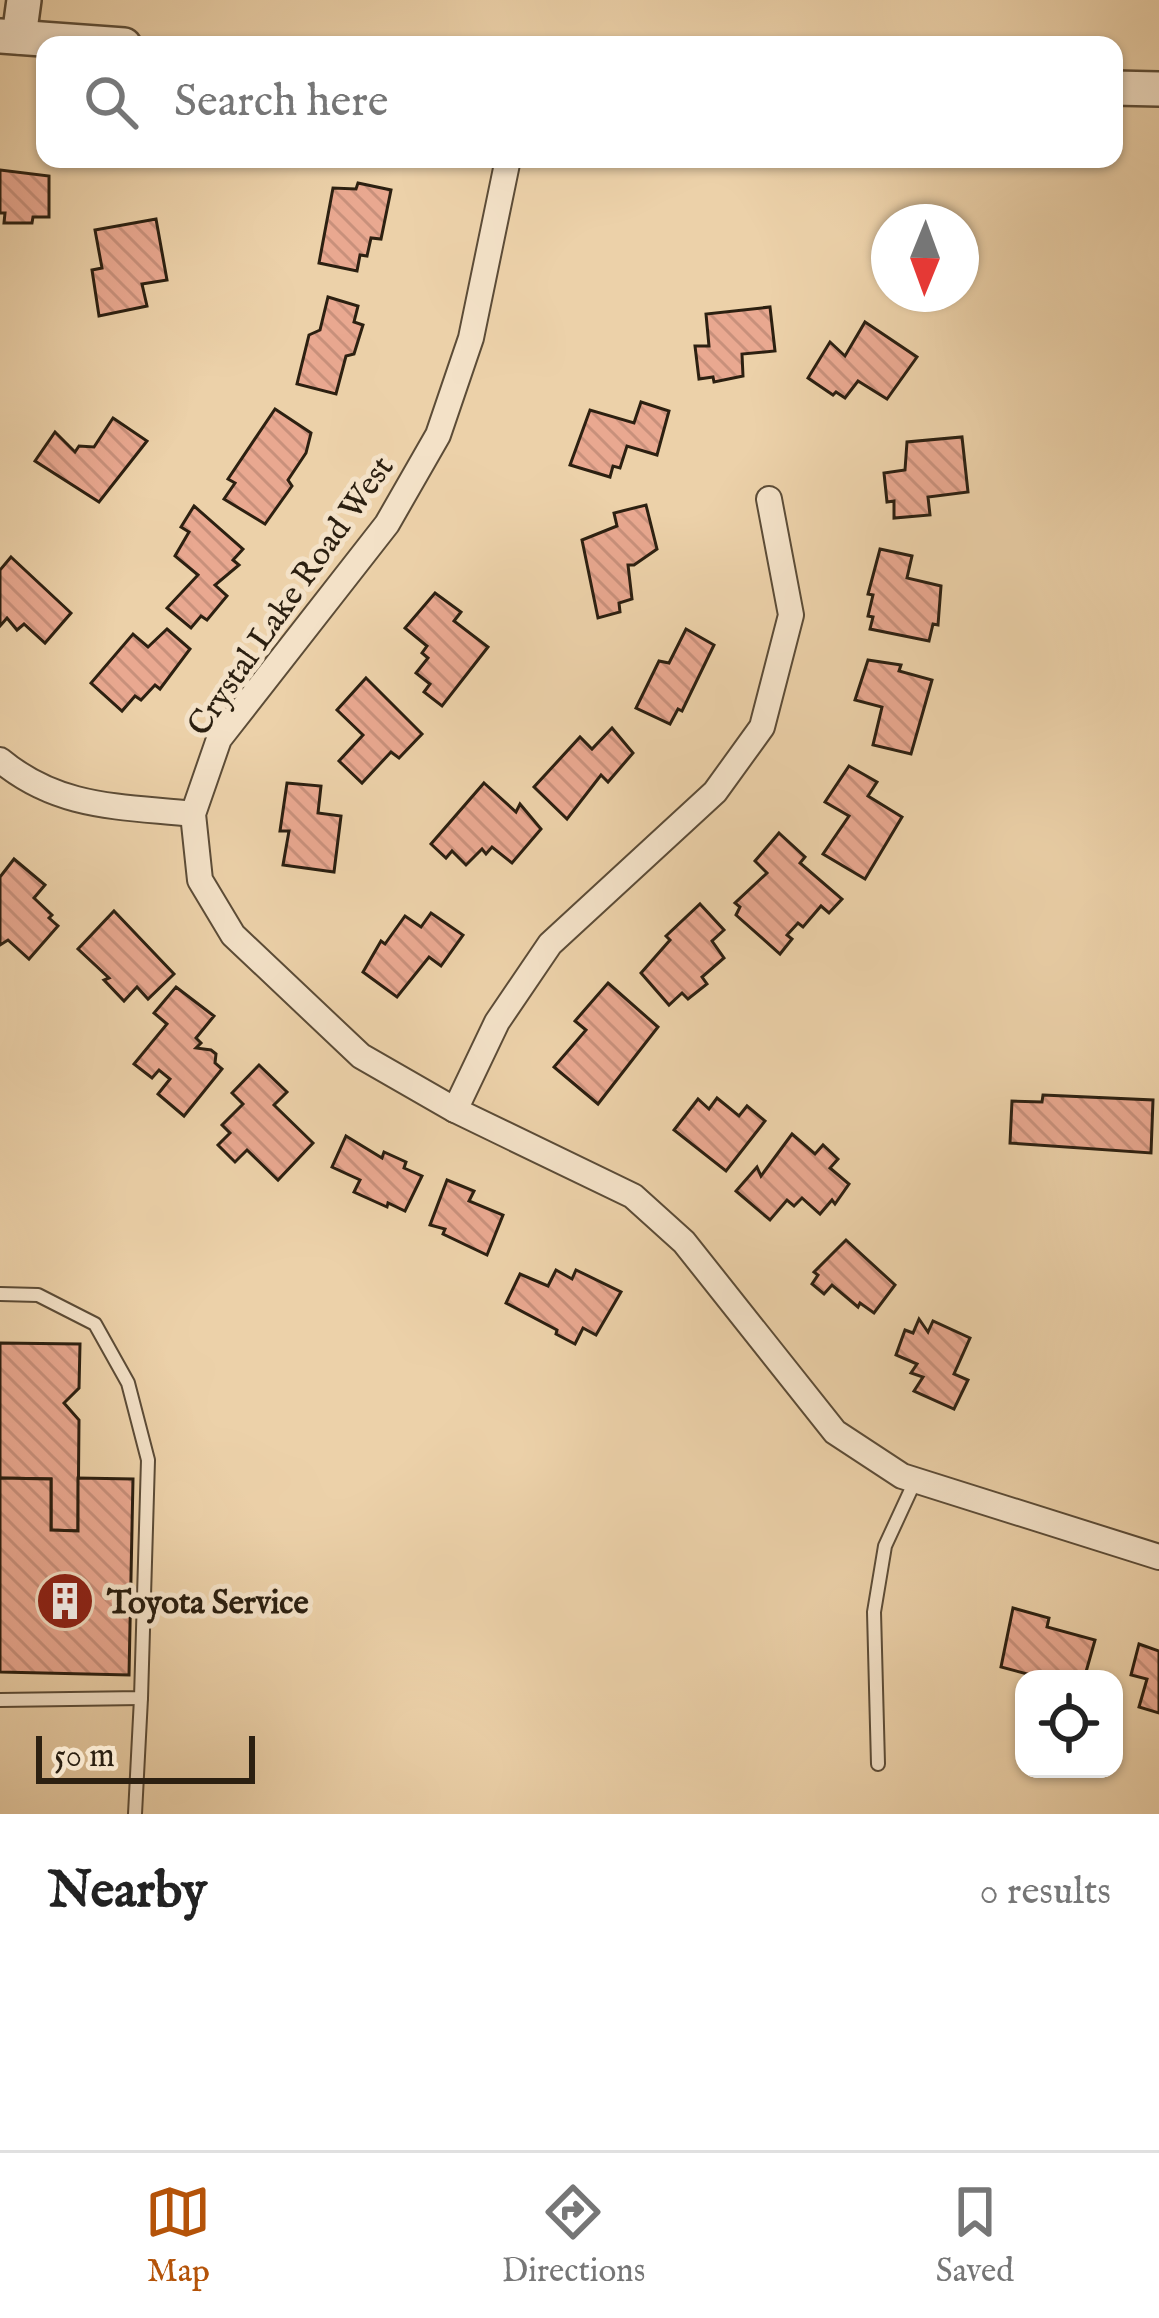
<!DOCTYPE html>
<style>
body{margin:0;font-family:"IM FELL English",serif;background:#f6f6f6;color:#222}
.controls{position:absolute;right:36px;bottom:36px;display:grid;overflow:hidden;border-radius:24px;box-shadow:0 3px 9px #0004}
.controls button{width:108px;height:108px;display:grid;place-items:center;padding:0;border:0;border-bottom:3px solid #e0e0e0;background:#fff;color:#222;font:60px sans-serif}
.compass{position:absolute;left:871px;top:204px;width:108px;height:108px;border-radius:50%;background:#fff;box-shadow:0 3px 9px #0004;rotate:181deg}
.scale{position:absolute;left:36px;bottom:30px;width:219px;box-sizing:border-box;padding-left:12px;border:6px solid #2c2011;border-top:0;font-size:33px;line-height:42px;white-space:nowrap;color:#2c2011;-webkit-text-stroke:9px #f3e1c7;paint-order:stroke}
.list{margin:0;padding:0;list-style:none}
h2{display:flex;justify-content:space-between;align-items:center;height:156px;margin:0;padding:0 48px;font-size:51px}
h2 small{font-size:39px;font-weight:400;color:#767676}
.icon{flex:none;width:66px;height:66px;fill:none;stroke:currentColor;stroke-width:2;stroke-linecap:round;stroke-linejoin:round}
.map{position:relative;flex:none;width:1159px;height:1814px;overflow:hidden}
.search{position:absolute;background:#fff;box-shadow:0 3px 9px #0004;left:36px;right:36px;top:36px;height:132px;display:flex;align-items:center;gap:30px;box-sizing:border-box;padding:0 42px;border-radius:24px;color:#767676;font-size:45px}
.sheet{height:336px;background:#fff}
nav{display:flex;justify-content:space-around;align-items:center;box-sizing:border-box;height:168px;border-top:3px solid #e0e0e0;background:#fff;font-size:33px;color:#767676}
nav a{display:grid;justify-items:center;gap:6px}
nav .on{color:#b45309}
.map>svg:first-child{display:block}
.building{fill:url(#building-back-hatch);stroke:#2c2011;stroke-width:3}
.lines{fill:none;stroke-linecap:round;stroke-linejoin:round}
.service-casing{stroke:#5c4c37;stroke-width:16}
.minor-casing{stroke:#5c4c37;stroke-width:28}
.tertiary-casing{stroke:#5c4c37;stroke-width:38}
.service{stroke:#f3e1c7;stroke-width:12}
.minor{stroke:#f3e1c7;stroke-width:24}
.tertiary{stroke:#f3e1c7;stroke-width:33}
.labels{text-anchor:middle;stroke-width:10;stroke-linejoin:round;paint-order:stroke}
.street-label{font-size:33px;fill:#2c2011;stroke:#f3e1c7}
.poi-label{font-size:33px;font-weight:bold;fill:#2c2011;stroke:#f3e1c7;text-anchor:start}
</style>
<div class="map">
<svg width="1159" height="1814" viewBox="0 0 1159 1814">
<defs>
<pattern id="building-back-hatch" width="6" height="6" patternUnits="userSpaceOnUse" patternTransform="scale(3)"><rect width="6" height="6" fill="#e9a890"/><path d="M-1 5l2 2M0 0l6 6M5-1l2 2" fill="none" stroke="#c8907b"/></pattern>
</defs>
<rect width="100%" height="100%" fill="#ecd1a9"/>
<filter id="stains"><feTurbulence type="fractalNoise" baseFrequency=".00167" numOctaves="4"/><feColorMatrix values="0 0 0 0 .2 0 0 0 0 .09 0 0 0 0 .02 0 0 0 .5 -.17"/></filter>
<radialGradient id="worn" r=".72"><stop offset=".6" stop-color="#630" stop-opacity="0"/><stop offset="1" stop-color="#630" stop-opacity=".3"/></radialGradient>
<g class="building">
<path d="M0 170 49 176V217H33L32 223H4L5 213H0Z"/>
<path d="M358 183 391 190 381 239 371 238 367 256 360 255 357 271 319 263 333 188 356 189Z"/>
<path d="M156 219 167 280 142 284 147 306 99 316 92 270 102 268 95 230Z"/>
<path d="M328 297 358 306 354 322 363 325 354 354 346 356 336 394 297 384 309 335 320 330Z"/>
<path d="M770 307 775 351 742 354 743 376 714 382 713 377 699 379 695 346H709L706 314Z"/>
<path d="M865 322 917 357 887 399 858 381 845 398 836 392 833 395 808 378 830 342 845 356Z"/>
<path d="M641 402 669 411 657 455 627 446 620 468 613 466 610 477 570 465 590 410 634 423Z"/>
<path d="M275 409 311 433 306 453 288 480 292 486 265 524 224 499 235 483 228 479Z"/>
<path d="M113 418 147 441 99 502 35 461 55 432 75 452 79 446 94 447Z"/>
<path d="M962 437 968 492 928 497 930 515 894 518V501L887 502 884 473 905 470 907 442Z"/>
<path d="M646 505 657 549 634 565H628L632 599 619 603 620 612 598 618 582 540 617 526 614 513Z"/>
<path d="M194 506 243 549 233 560 239 565 215 585 227 596 207 620 201 616 191 628 167 608 198 575 175 556 189 532 181 527Z"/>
<path d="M880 549 912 556 907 578 941 586 938 625 933 624 929 641 870 629 873 617 868 616 873 595 868 594Z"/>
<path d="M11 557 71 613 45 643 24 624 17 630 7 618 0 626V570Z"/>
<path d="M435 593 461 612 454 621 488 647 442 706 424 692 430 684 416 673 428 658 422 653 427 646 405 628Z"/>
<path d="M167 629 190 649 160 689 155 685 141 700 135 696 122 711 91 683 133 634 148 647Z"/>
<path d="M686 629 714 645 682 711 678 709 670 724 636 708 659 661 669 663Z"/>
<path d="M868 660 901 665 899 671 932 680 911 754 873 745 882 707 855 700Z"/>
<path d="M366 678 422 734 399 758 391 752 362 783 339 761 363 735 337 710Z"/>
<path d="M612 728 633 753 608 782 601 775 567 819 534 787 580 737 592 749Z"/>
<path d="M849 766 877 782 868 796 902 817 865 879 823 854 849 816 825 802Z"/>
<path d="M287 783 321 786 318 813 341 816 334 872 283 865 289 831H280Z"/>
<path d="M484 783 516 812 520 804 541 829 512 863 492 847 486 854 482 849 466 865 452 851 446 858 431 844Z"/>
<path d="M779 833 805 857 800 863 842 899 829 913 821 906 803 927 798 923 787 935 792 939 780 954 736 915 740 907 735 903 767 873 755 861Z"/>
<path d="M14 859 45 885 34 898 52 915 49 918 58 926 29 959 8 940 0 945V877Z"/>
<path d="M700 904 724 930 712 941 724 958 702 977 707 984 688 999 682 993 669 1005 641 973 670 940 666 936Z"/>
<path d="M114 911 174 974 148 999 137 987 124 1001 104 980 109 978 78 949Z"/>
<path d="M431 913 463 935 441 966 429 957 397 997 363 972 381 941 385 944 405 916 421 927Z"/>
<path d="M608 983 658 1027 598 1104 554 1067 586 1030 575 1021Z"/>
<path d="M176 987 214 1016 196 1038 201 1043 196 1048 211 1050 216 1054 215 1063 222 1069 184 1116 158 1094 170 1079 159 1070 152 1078 134 1064 167 1024 154 1013Z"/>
<path d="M259 1065 287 1092 274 1105 313 1143 278 1180 247 1150 235 1162 218 1145 230 1133 222 1125 243 1104 232 1093Z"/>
<path d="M1043 1095 1153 1100 1151 1153 1010 1143 1012 1101 1042 1102Z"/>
<path d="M717 1098 739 1116 747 1106 765 1121 726 1171 674 1130 698 1099 709 1109Z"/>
<path d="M792 1134 815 1154 823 1145 838 1159 830 1168 849 1184 835 1204 832 1200 820 1214 802 1198 794 1206 787 1200 770 1220 736 1191 757 1167 761 1176Z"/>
<path d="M346 1136 382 1158 384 1152 406 1162 404 1168 422 1176 405 1211 388 1203 387 1207 354 1192 360 1180 332 1167Z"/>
<path d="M447 1180 474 1191 469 1201 503 1215 487 1255 443 1234 445 1229 430 1225Z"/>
<path d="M846 1240 895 1285 874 1313 860 1303 858 1307 832 1285 824 1294 812 1284 818 1275 814 1272Z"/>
<path d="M556 1270 572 1279 576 1270 621 1292 596 1335 583 1328 575 1344 556 1334 557 1330 506 1303 520 1274 548 1286Z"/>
<path d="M919 1319 928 1332 933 1321 970 1338 954 1374 968 1380 954 1409 914 1391 923 1377 911 1373 917 1364 896 1355 905 1330 913 1333Z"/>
<path d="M0 1343 80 1344 79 1388 64 1403 79 1420 78 1531 51 1530V1479L0 1478Z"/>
<path d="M0 1478 51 1479V1530L78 1531V1478L133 1479 129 1675 0 1672Z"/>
<path d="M1013 1608 1049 1618 1047 1627 1095 1640 1084 1679H1046L1001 1667Z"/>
<path d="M1139 1644 1159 1651V1713L1139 1707 1147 1679 1131 1675Z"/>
</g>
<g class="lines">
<g class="service-casing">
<g id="service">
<path d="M0 1294 38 1295 95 1324 128 1383 148 1460 141 1698 0 1700"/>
<path d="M878 1764 874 1612 885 1546 915 1481"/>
<path d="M135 1814 141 1698"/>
</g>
</g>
<g class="minor-casing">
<g id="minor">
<path d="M508 159 471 338 438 435 387 524 219 739 193 814 200 880 233 935 361 1056 455 1110 633 1196 684 1242 835 1432 902 1476 1159 1557"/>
<path d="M0 760C59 809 119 806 193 814"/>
<path d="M455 1110 497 1022 550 944 715 792 762 727 791 615 769 499"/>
</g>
</g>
<g class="tertiary-casing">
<g id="tertiary">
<path d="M0 36 124 45"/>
<path d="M19 37 24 0"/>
<path d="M1114 88 1159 89"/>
</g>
</g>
<use href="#service" class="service"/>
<use href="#minor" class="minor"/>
<use href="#tertiary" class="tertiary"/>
</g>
<defs>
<g id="building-disc" transform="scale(3)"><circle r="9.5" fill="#8f2418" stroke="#f3e1c7"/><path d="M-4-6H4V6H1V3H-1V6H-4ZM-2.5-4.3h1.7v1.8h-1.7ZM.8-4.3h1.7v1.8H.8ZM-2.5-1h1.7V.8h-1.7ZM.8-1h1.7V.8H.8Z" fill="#fff"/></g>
</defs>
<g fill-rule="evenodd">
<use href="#building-disc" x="65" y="1601"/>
</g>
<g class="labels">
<g class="street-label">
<text transform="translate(289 595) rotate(-55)" y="12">Crystal Lake Road West</text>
</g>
<g class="poi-label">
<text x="107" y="1613">Toyota Service</text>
</g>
</g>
<rect width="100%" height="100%" filter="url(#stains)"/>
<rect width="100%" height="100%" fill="url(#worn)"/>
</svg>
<div class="controls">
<button><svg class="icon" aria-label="locate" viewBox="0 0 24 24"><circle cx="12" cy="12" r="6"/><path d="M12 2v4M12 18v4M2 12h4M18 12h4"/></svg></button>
</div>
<svg class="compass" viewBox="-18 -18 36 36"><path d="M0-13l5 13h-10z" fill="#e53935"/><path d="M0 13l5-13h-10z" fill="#767676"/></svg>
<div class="scale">50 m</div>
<div class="search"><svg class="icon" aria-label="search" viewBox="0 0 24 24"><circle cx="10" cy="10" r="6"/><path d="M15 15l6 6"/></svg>Search here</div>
</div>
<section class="sheet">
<h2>Nearby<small>0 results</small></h2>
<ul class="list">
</ul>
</section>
<nav>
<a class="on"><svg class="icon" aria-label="map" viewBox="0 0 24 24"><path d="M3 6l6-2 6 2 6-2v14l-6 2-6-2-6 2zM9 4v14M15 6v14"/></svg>Map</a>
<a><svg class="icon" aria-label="directions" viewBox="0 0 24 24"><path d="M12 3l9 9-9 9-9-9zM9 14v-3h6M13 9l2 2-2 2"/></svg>Directions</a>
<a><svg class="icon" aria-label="saved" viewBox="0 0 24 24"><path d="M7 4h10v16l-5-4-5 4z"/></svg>Saved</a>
</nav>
